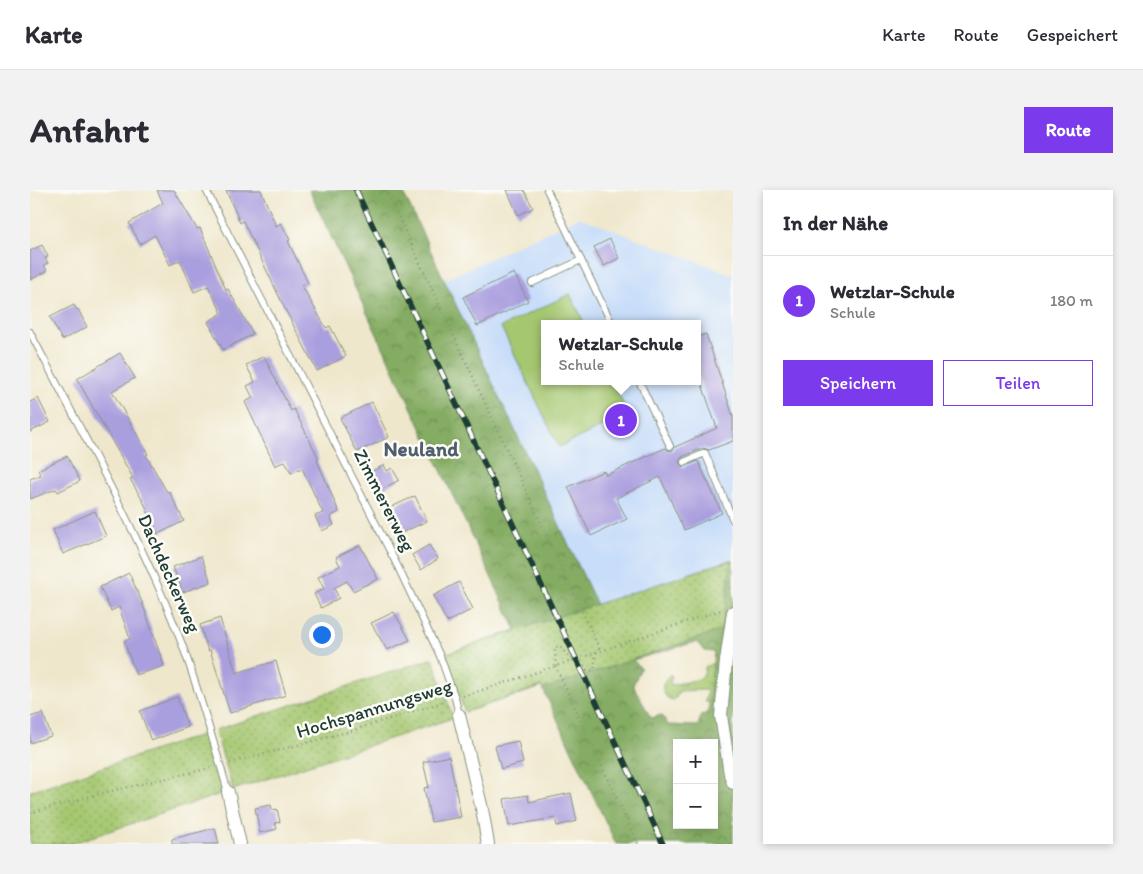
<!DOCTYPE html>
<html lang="de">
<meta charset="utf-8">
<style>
body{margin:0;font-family:Itim,sans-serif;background:#f2f2f3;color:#2b2b33}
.controls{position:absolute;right:15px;bottom:15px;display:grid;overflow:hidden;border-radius:0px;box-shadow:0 2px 8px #0003}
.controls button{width:45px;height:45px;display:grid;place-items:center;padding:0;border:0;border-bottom:1px solid #e1e1e2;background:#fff;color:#2b2b33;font:25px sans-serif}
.you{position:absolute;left:291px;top:444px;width:18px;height:18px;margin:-12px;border:4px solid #fff;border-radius:50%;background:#1a73e8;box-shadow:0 0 0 8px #1a73e833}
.badge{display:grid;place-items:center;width:32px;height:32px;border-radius:50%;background:#7c3aed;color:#fff;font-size:16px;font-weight:700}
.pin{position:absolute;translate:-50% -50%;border:2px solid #fff;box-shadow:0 1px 5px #0006}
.popup{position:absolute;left:511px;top:130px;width:160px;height:65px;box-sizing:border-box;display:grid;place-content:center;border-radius:0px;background:#fff;filter:drop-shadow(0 1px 4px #0005);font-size:16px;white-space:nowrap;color:#7c7c81}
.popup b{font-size:19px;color:#2b2b33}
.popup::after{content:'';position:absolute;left:50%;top:100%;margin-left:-10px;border:10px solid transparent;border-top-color:#fff}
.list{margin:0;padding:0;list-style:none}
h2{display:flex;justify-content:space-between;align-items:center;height:65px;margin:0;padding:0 20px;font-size:21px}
h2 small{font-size:16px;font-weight:400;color:#7c7c81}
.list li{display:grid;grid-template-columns:32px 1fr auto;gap:15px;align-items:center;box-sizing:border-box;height:90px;padding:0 20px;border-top:1px solid #e1e1e2}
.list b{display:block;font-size:19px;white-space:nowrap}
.list p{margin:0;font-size:16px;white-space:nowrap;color:#7c7c81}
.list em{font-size:16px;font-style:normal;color:#7c7c81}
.actions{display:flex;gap:10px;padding:15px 20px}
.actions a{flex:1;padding:11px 0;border:1px solid #7c3aed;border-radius:0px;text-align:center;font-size:18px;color:#7c3aed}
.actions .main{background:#7c3aed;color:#fff}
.map{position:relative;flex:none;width:703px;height:654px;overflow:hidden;border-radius:0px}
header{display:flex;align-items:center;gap:30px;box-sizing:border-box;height:70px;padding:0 25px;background:#fff;border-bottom:1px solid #e1e1e2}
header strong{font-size:24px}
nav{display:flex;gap:28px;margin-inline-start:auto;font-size:18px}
.intro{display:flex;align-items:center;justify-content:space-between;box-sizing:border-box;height:120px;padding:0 30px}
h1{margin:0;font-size:35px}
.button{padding:12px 22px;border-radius:0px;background:#7c3aed;color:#fff;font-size:18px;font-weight:700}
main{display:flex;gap:30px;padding:0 30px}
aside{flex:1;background:#fff;border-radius:0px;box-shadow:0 2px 8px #0003}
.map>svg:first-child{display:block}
.built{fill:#c7ddf9;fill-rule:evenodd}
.grass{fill:url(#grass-tufts);stroke:#628252}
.forest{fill:url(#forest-crowns);stroke:#52744b;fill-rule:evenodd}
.park{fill:url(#park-dots);stroke:#628252}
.pitch{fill:#a5c770;stroke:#628252}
.building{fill:#aa9fde}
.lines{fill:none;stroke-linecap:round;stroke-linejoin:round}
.lane-casing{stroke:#879280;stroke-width:8}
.street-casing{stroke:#879280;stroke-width:14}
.path{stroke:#879280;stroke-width:2.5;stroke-dasharray:1 4;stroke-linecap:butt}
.lane{stroke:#fff;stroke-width:6}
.street{stroke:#fff;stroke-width:12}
.rail-casing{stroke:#1f3d34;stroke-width:5.5}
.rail{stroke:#fdfcf7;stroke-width:4;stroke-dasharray:11;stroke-linecap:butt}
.labels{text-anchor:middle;stroke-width:5;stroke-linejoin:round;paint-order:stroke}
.street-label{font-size:19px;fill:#1f3d34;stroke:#fdfcf7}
.quarter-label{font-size:21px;font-weight:bold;fill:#505f70;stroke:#fdfcf7}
</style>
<header>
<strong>Karte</strong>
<nav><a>Karte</a><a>Route</a><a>Gespeichert</a></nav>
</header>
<div class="intro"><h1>Anfahrt</h1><a class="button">Route</a></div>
<main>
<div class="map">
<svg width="703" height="654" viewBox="0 0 703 654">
<defs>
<pattern id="grass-tufts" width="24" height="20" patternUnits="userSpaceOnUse" patternTransform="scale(1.25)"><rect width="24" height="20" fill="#a5c770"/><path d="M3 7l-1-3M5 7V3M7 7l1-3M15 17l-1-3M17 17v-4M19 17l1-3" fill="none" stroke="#86a35d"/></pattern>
<pattern id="forest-crowns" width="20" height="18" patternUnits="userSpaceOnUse" patternTransform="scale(1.25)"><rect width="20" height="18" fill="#84ac62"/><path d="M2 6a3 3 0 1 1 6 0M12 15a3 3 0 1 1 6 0" fill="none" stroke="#6b8d52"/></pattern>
<pattern id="park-dots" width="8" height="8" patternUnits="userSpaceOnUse" patternTransform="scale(1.25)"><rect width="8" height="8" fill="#a5c770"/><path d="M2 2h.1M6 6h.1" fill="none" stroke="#86a35d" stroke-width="1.8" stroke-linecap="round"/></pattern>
</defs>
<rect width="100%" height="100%" fill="#fdfcf7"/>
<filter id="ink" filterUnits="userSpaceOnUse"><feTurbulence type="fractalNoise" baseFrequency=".02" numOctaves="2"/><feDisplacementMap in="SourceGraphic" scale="10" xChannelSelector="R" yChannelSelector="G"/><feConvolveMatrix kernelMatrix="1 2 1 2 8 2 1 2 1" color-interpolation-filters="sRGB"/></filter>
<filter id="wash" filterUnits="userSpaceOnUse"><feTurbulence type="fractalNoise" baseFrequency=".0096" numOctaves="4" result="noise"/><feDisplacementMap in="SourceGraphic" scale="20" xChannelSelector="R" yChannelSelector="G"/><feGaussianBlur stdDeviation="1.12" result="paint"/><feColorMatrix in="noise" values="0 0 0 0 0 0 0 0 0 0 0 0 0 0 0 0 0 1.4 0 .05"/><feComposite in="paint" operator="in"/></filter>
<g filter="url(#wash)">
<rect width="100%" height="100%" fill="#efe7cc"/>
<path class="built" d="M549 27 703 85V369L567 415 414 90ZM515 134H667V191H515Z"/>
<path class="grass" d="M681 474H684L681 512H675L677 503 676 500 649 501 646 508 643 510C635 509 632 502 633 494L640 484 642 486 640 492 642 495 670 489 674 485 675 477Z"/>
<path class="forest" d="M279 0H372L567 415 703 369V654H586L512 497 435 522 415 464 486 440ZM666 452 675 461 684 462 678 523 671 525 668 536 638 535 632 525 621 528 603 495 611 478 603 470ZM647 553H684V635H647Z"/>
<g class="park">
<path d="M701 370 696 413 691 440 513 499 511 496 435 522 415 464Z"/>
<path d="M403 468 423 528 203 600 185 540Z"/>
<path d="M177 543 194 603 40 654H0V601Z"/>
</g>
<path class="pitch" d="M540 104 555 134H515V191H582L598 224 529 257 471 137Z"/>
<g id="blocks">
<g class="building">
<path d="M127 0H144L167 39 170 38 196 100 198 99 223 144 193 160 178 132 192 123 178 96 164 102 150 70 140 75 125 45 110 54 99 33 133 13Z"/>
<path d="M196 0H231L246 36 251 33 260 50 258 51 278 93 272 96 296 138 300 136 316 166 287 181 255 119 213 31 210 33Z"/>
<path d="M477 0H494L503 18 488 25Z"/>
<path d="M580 49 589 68 574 76 564 57Z"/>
<path d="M12 55 18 67 15 68 18 73 14 75 17 81 0 90V61Z"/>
<path d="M484 83 498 111 447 136 433 107Z"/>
<path d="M44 115 47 120 48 119 57 137 32 150 20 127Z"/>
<path d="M676 144 703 226V251L679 260 673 258 652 267 649 272 651 276 654 277 668 271 692 323 654 340 630 287 586 308 597 329 561 346 538 297 574 281 576 285 635 258 638 260 642 261 645 257 687 238 667 180V147Z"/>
<path d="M90 163 105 188 82 201 118 264 116 265 137 302 139 301 154 331 128 344 114 313 100 289 103 288 47 189Z"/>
<path d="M234 166 261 221 264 219 289 269 287 270 309 322 300 327 304 335 292 341 285 326 293 323 272 278 261 283 255 271 245 276 215 212 223 208 217 196 225 192 216 175Z"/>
<path d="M8 208 20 232 0 242V212Z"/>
<path d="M342 212 359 247 327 262 310 228Z"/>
<path d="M37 266 50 291 28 302 26 299 0 309V289L11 285 8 280Z"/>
<path d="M354 275 357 281 362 278 369 290 351 300 341 282Z"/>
<path d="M385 306 397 331 369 344 357 319Z"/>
<path d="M65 321 76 346 33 364 23 340Z"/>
<path d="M330 355 348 389 323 401 317 391 304 398 309 408 291 418 284 404 294 399 288 387 310 376 306 367Z"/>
<path d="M399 355 408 369 391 380 382 365Z"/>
<path d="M171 366 181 392 153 402 143 377Z"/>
<path d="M99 383 112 412 134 476 106 485 94 451 100 449 89 417 81 421 70 397Z"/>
<path d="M429 392 443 419 417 432 403 406Z"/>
<path d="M364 422 380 450 357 460 341 433Z"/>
<path d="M190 428 206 483 246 471 256 505 200 523 180 460 178 461 170 435Z"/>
<path d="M147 507 158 537 121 551 110 521Z"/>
<path d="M13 523 21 546 0 553V527Z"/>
<path d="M488 551 493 573 471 579 465 556Z"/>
<path d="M419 566 431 627 401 632 394 598 399 597 393 572Z"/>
<path d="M541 603 547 631 527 636 525 628 479 636 474 609 498 605 499 612Z"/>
<path d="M241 615 242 620 247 619 250 632 245 633 247 639 230 643 225 618Z"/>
<path d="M185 638 189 654H142V649Z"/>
</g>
</g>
</g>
<g filter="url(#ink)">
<use href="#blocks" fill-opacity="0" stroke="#879280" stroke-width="1"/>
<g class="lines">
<g class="lane-casing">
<g id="lane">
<path d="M176 0 368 377 410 466 425 508 429 525"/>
<path d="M517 0 582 134"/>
<path d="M502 93 551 70"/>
<path d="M0 142C53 245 112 348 153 457 170 504 184 553 198 602"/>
<path d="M609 191 640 256"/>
<path d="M654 272 675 263 703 330"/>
</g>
</g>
<g class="street-casing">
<g id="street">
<path d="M703 422 696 471 691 526 700 584 703 593"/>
<path d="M429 525 452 619 458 654"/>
<path d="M198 602 210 654"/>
</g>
</g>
<g class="path">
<path d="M356 0 570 460"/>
<path d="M566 462 564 480H557L551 471 540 467 529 456 526 457 525 461 526 477 608 654"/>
<path d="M433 506C520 479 605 449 691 420"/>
<path d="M200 573 317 542 416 511"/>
<path d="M0 623 69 604 180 578"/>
</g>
<use href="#lane" class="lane"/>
<use href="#street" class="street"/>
<g class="rail-casing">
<path id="rail" d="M326 0 633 654"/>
</g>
<use href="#rail" class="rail"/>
</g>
</g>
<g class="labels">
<g class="street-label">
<text transform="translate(355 310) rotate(63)" y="7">Zimmererweg</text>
<text transform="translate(140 383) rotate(66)" y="7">Dachdeckerweg</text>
<text transform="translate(344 518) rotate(-17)" y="7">Hochspannungsweg</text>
</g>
<g class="quarter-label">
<text x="391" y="266">Neuland</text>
</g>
</g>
</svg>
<div class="controls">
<button>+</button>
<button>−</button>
</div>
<div class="you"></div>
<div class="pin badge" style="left:591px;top:230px">1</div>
<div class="popup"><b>Wetzlar-Schule</b>Schule</div>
</div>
<aside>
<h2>In der Nähe<small></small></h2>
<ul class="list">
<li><span class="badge">1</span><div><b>Wetzlar-Schule</b><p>Schule</p></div><em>180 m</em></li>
</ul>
<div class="actions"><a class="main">Speichern</a><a>Teilen</a></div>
</aside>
</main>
